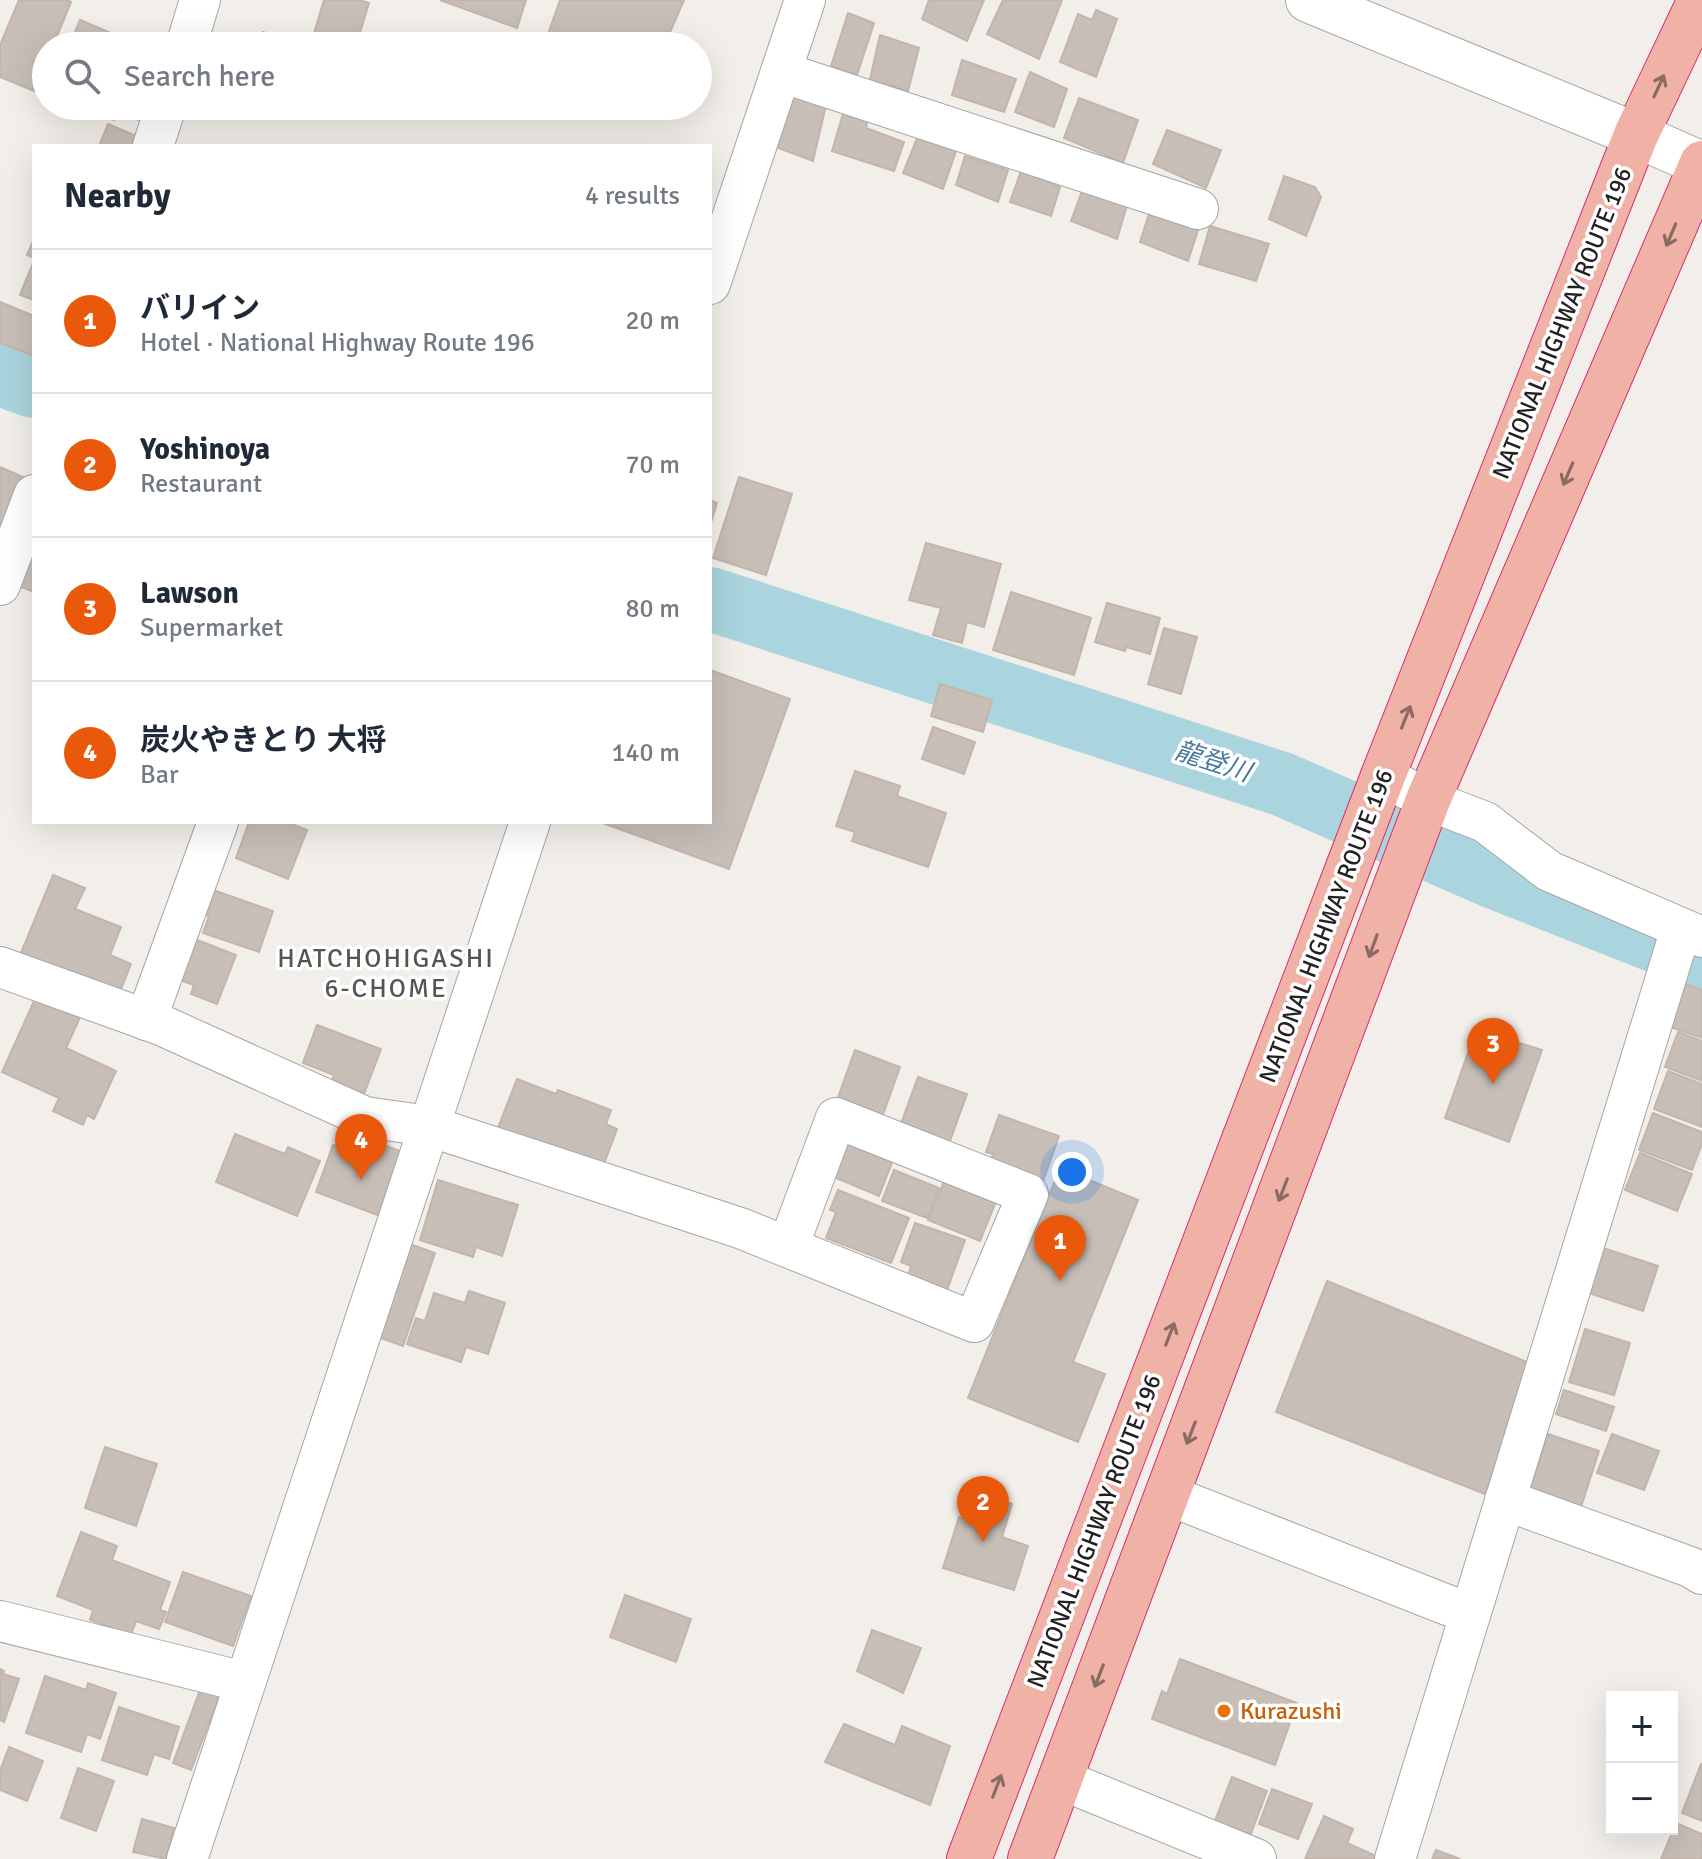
<!DOCTYPE html>
<meta charset="utf-8">
<style>
body{margin:0;font-family:Signika,"Noto Sans JP",sans-serif;background:#f6f6f7;color:#1f2937}
.controls{position:absolute;right:24px;bottom:24px;display:grid;overflow:hidden;border-radius:0px;box-shadow:0 8px 32px #0002}
.controls button{width:72px;height:72px;display:grid;place-items:center;padding:0;border:0;border-bottom:2px solid #e0e1e3;background:#fff;color:#1f2937;font:40px sans-serif}
.you{position:absolute;left:1072px;top:1172px;width:28px;height:28px;margin:-20px;border:6px solid #fff;border-radius:50%;background:#1a73e8;box-shadow:0 0 0 12px #1a73e833}
.badge{display:grid;place-items:center;width:52px;height:52px;border-radius:50%;background:#ea580c;color:#fff;font-size:26px;font-weight:700}
.pin{position:absolute;translate:-50% -66px;filter:drop-shadow(0 2px 4px #0008)}
.pin::after{content:'';position:absolute;top:42px;width:28px;height:24px;background:inherit;clip-path:polygon(0 0,100% 0,50% 100%)}
.list{margin:0;padding:0;list-style:none}
h2{display:flex;justify-content:space-between;align-items:center;height:104px;margin:0;padding:0 32px;font-size:34px}
h2 small{font-size:26px;font-weight:400;color:#747a83}
.list li{display:grid;grid-template-columns:52px 1fr auto;gap:24px;align-items:center;box-sizing:border-box;height:144px;padding:0 32px;border-top:2px solid #e0e1e3}
.list b{display:block;font-size:30px;white-space:nowrap}
.list p{margin:0;font-size:26px;white-space:nowrap;color:#747a83}
.list em{font-size:26px;font-style:normal;color:#747a83}
.icon{flex:none;width:44px;height:44px;fill:none;stroke:currentColor;stroke-width:2;stroke-linecap:round;stroke-linejoin:round}
.map{position:relative;flex:none;width:1702px;height:1859px;overflow:hidden}
.search{position:absolute;background:#fff;box-shadow:0 8px 32px #0002;left:32px;top:32px;width:680px;height:88px;display:flex;align-items:center;gap:20px;box-sizing:border-box;padding:0 28px;border-radius:44px;color:#747a83;font-size:30px}
.panel{position:absolute;background:#fff;box-shadow:0 8px 32px #0002;left:32px;top:144px;width:680px;height:680px;border-radius:0px}
.map>svg:first-child{display:block}
.lines{fill:none;stroke-linecap:round;stroke-linejoin:round}
.river{stroke:#abd5de;stroke-width:64}
.building{fill:#c7beb8;stroke:#c3b5ab;stroke-width:2}
.minor-casing{stroke:#a6a6a6;stroke-width:42}
.tertiary-casing{stroke:#a6a6a6;stroke-width:46}
.trunk-casing{stroke:#d92d6f;stroke-width:46}
.minor{stroke:#fff;stroke-width:40}
.tertiary{stroke:#fff;stroke-width:44}
.trunk{stroke:#f0b2a6;stroke-width:44}
.oneway{stroke:#896a64}
.food-dot{fill:#e8710a;stroke:#fff;stroke-width:3}
.labels{text-anchor:middle;stroke-width:7;stroke-linejoin:round;paint-order:stroke}
.street-label{font-size:24px;fill:#222;stroke:#fff}
.food-label{font-size:24px;fill:#c56008;stroke:#fff;text-anchor:start}
.water-label{font-size:26px;font-style:italic;fill:#4978a1;stroke:#fff}
.neighbourhood-label{font-size:26px;letter-spacing:2px;fill:#555;stroke:#fff}
</style>
<div class="map">
<svg width="1702" height="1859" viewBox="0 0 1702 1859">
<rect width="100%" height="100%" fill="#f2eee9"/>
<g class="lines">
<g class="river">
<path d="M0 374 34 386"/>
<path d="M710 599 1282 784 1492 876 1702 959"/>
</g>
</g>
<g class="building">
<path d="M19 0H67L71 2 53 46H46V63L34 91 0 77V45Z"/>
<path d="M324 0H359L369 3 356 46H320L311 43Z"/>
<path d="M440 0H526L517 28Z"/>
<path d="M560 0H684L664 46H567L547 37Z"/>
<path d="M929 0H984L967 41 922 19Z"/>
<path d="M1003 0H1062L1039 59 987 34Z"/>
<path d="M1096 10 1117 19 1096 77 1060 62 1078 14 1092 20Z"/>
<path d="M848 13 874 23 857 75 831 66Z"/>
<path d="M80 20 109 32 105 46H69Z"/>
<path d="M263 32 303 46H258Z"/>
<path d="M880 35 919 48 908 91 870 79Z"/>
<path d="M962 60 1016 79 1004 112 952 95Z"/>
<path d="M1030 72 1067 89 1054 127 1015 112Z"/>
<path d="M789 87 827 101 813 161 770 145Z"/>
<path d="M1079 98 1138 120 1123 163 1064 138Z"/>
<path d="M81 106H145L139 120 118 113 114 120Z"/>
<path d="M844 110 868 117 866 128 904 142 894 171 832 151Z"/>
<path d="M108 124 141 138 138 146H99Z"/>
<path d="M1167 130 1221 150 1206 188 1153 164Z"/>
<path d="M918 136 956 151 943 189 903 173Z"/>
<path d="M965 156 1008 170 998 202 956 185Z"/>
<path d="M1021 171 1060 187 1051 216 1010 202Z"/>
<path d="M1284 176 1315 187 1321 197 1306 236 1269 219Z"/>
<path d="M1084 186 1128 202 1117 239 1071 221Z"/>
<path d="M1151 208 1200 224 1188 261 1140 242Z"/>
<path d="M1210 226 1269 244 1256 281 1199 264Z"/>
<path d="M34 239V258L27 255Z"/>
<path d="M33 263 34 264V300L20 295Z"/>
<path d="M0 302 34 316V351L32 355 0 343Z"/>
<path d="M0 467 23 477 10 508 0 558Z"/>
<path d="M739 477 792 494 766 575 713 558Z"/>
<path d="M710 500 717 503 710 526Z"/>
<path d="M34 535V592L16 585Z"/>
<path d="M926 543 1001 564 984 627 967 622 962 643 933 635 941 608 909 600Z"/>
<path d="M1011 592 1091 618 1074 675 993 650Z"/>
<path d="M1107 603 1160 618 1150 654 1126 647 1125 651 1095 642Z"/>
<path d="M1164 628 1197 637 1181 694 1148 684Z"/>
<path d="M710 670 790 699 729 869 600 822H710Z"/>
<path d="M940 684 992 700 983 732 931 716Z"/>
<path d="M933 727 975 742 964 774 922 759Z"/>
<path d="M855 771 900 786 897 796 946 813 928 867 852 841 855 832 836 826Z"/>
<path d="M249 822H287L307 830 288 879 236 858Z"/>
<path d="M53 875 85 888 75 909 121 927 110 955 131 964 119 994 21 953Z"/>
<path d="M207 888 273 911 259 952 203 933 209 916 199 913Z"/>
<path d="M192 938 236 955 217 1004 191 994 194 985 180 980Z"/>
<path d="M1682 983 1702 990V1038L1667 1026Z"/>
<path d="M39 990 83 1011 66 1048 116 1071 94 1119 87 1115 83 1125 53 1111 59 1098 2 1072Z"/>
<path d="M317 1025 381 1049 364 1094 332 1081 334 1075 303 1063Z"/>
<path d="M1476 1030 1542 1050 1509 1142 1445 1118Z"/>
<path d="M1678 1032 1702 1041V1081L1665 1067Z"/>
<path d="M855 1050 900 1067 880 1123 835 1106Z"/>
<path d="M1668 1071 1702 1084V1127L1654 1109Z"/>
<path d="M918 1077 967 1094 947 1149 898 1132Z"/>
<path d="M517 1079 556 1094 558 1090 611 1110 606 1124 617 1129 604 1164 550 1144 547 1152 496 1133Z"/>
<path d="M1653 1113 1702 1132V1144L1692 1170 1639 1150Z"/>
<path d="M999 1115 1059 1136 1041 1187 988 1168 993 1154 986 1152Z"/>
<path d="M235 1134 285 1154 288 1147 320 1161 297 1216 216 1182Z"/>
<path d="M357 1135 403 1152 380 1216 316 1192 333 1145 351 1152Z"/>
<path d="M843 1140 893 1160 879 1196 831 1176Z"/>
<path d="M1640 1153 1692 1174 1677 1211 1625 1190Z"/>
<path d="M1060 1168 1138 1200 1073 1362 1105 1374 1078 1442 968 1398Z"/>
<path d="M894 1170 939 1188 927 1218 882 1201Z"/>
<path d="M945 1179 997 1199 980 1241 928 1220Z"/>
<path d="M438 1180 518 1205 502 1256 476 1247 473 1257 420 1240Z"/>
<path d="M838 1190 909 1218 891 1263 826 1238 836 1212 830 1210Z"/>
<path d="M915 1223 965 1240 947 1290 908 1276 911 1266 901 1262Z"/>
<path d="M402 1241 435 1253 403 1346 369 1334Z"/>
<path d="M1600 1247 1658 1266 1643 1311 1586 1292Z"/>
<path d="M1327 1281 1532 1364 1485 1494 1276 1412Z"/>
<path d="M469 1291 505 1303 488 1354 466 1347 461 1362 407 1344 416 1318 425 1321 434 1293 465 1303Z"/>
<path d="M1585 1329 1630 1343 1614 1395 1569 1382Z"/>
<path d="M1564 1390 1614 1407 1606 1431 1556 1414Z"/>
<path d="M1548 1434 1599 1451 1581 1507 1530 1490Z"/>
<path d="M1612 1434 1659 1451 1644 1490 1597 1473Z"/>
<path d="M105 1447 157 1464 136 1526 85 1508Z"/>
<path d="M992 1497 1012 1504 1002 1537 1028 1546 1014 1590 943 1568 959 1517 983 1525Z"/>
<path d="M81 1532 117 1546 112 1560 170 1582 160 1610 166 1612 159 1629 136 1621 131 1635 90 1620 93 1610 57 1596Z"/>
<path d="M183 1572 251 1596 233 1646 165 1622Z"/>
<path d="M625 1595 691 1619 676 1662 610 1637Z"/>
<path d="M872 1630 921 1648 903 1693 857 1671Z"/>
<path d="M1180 1659 1297 1703 1275 1765 1152 1719 1162 1691 1167 1694Z"/>
<path d="M0 1669 4 1671 3 1674 19 1679 4 1722 0 1720Z"/>
<path d="M45 1676 86 1690 88 1683 116 1693 100 1739 87 1734 81 1752 26 1733Z"/>
<path d="M200 1690 219 1697 191 1770 173 1763Z"/>
<path d="M119 1707 179 1727 169 1759 154 1754 147 1775 102 1760Z"/>
<path d="M844 1724 895 1745 902 1726 950 1746 930 1805 825 1762Z"/>
<path d="M9 1747 43 1761 27 1801 0 1790V1771Z"/>
<path d="M1701 1764H1702V1821L1682 1813Z"/>
<path d="M78 1768 114 1781 96 1831 61 1818Z"/>
<path d="M1232 1777 1267 1791 1247 1844 1211 1831Z"/>
<path d="M1272 1789 1312 1804 1298 1839 1259 1824Z"/>
<path d="M1324 1816 1353 1829 1347 1843 1376 1856 1375 1859H1305Z"/>
<path d="M142 1819 174 1828 166 1859 133 1852Z"/>
<path d="M1676 1823 1702 1834V1859H1661Z"/>
<path d="M1436 1850 1460 1859H1432Z"/>
</g>
<g class="lines">
<g class="minor-casing">
<g id="minor">
<path d="M186 46 200 0"/>
<path d="M781 72 1198 209"/>
<path d="M153 146 166 106"/>
<path d="M710 284 805 0"/>
<path d="M0 585 34 495"/>
<path d="M1383 776 1428 800 1485 822 1549 871 1702 937"/>
<path d="M0 967 161 1025 365 1117 429 1126 740 1228 974 1322 1028 1194 836 1118 788 1247"/>
<path d="M146 1020 218 822"/>
<path d="M1168 1495 1470 1614"/>
<path d="M1505 1500 1690 1567 1702 1574"/>
<path d="M0 1621 244 1682"/>
<path d="M1060 1779 1256 1859"/>
<path d="M187 1859 530 822"/>
<path d="M1395 1859 1681 929"/>
</g>
</g>
<g class="tertiary-casing">
<path id="tertiary" d="M1308 0 1636 135 1702 164"/>
</g>
<g class="trunk-casing">
<g id="trunk">
<path d="M969 1859 1383 776 1636 135 1700 0"/>
<path d="M1030 1859 1428 800 1702 163"/>
</g>
</g>
<use href="#minor" class="minor"/>
<use href="#tertiary" class="tertiary"/>
<use href="#trunk" class="trunk"/>
</g>
<defs><path id="oneway-shaft" d="M-6 0H5M1.5-3L5.5 0L1.5 3" fill="none" stroke-width="1.6" stroke-linecap="round" stroke-linejoin="round" transform="scale(2)"/></defs>
<g class="oneway">
<use href="#oneway-shaft" transform="translate(1659 86) rotate(-65)"/>
<use href="#oneway-shaft" transform="translate(1671 235) rotate(113)"/>
<use href="#oneway-shaft" transform="translate(1568 474) rotate(113)"/>
<use href="#oneway-shaft" transform="translate(1406 717) rotate(-68)"/>
<use href="#oneway-shaft" transform="translate(1373 946) rotate(110)"/>
<use href="#oneway-shaft" transform="translate(1283 1190) rotate(111)"/>
<use href="#oneway-shaft" transform="translate(1170 1334) rotate(-69)"/>
<use href="#oneway-shaft" transform="translate(1191 1433) rotate(111)"/>
<use href="#oneway-shaft" transform="translate(1099 1676) rotate(111)"/>
<use href="#oneway-shaft" transform="translate(997 1786) rotate(-69)"/>
</g>
<circle class="food-dot" cx="1224" cy="1711" r="8"/>
<g class="labels">
<g class="street-label">
<text transform="translate(1562 323) rotate(-68)" y="8">NATIONAL HIGHWAY ROUTE 196</text>
<text transform="translate(1326 926) rotate(-69)" y="8">NATIONAL HIGHWAY ROUTE 196</text>
<text transform="translate(1094 1531) rotate(-69)" y="8">NATIONAL HIGHWAY ROUTE 196</text>
</g>
<g class="food-label">
<text x="1240" y="1719">Kurazushi</text>
</g>
<g class="water-label">
<text transform="translate(1213 761) rotate(18)" y="9">龍登川</text>
</g>
<g class="neighbourhood-label">
<text x="386" y="967">HATCHOHIGASHI<tspan x="386" dy="30">6-CHOME</tspan></text>
</g>
</g>
</svg>
<div class="controls">
<button>+</button>
<button>−</button>
</div>
<div class="you"></div>
<div class="pin badge" style="left:1060px;top:1281px">1</div>
<div class="pin badge" style="left:983px;top:1542px">2</div>
<div class="pin badge" style="left:1493px;top:1084px">3</div>
<div class="pin badge" style="left:361px;top:1180px">4</div>
<div class="search"><svg class="icon" aria-label="search" viewBox="0 0 24 24"><circle cx="10" cy="10" r="6"/><path d="M15 15l6 6"/></svg>Search here</div>
<section class="panel">
<h2>Nearby<small>4 results</small></h2>
<ul class="list">
<li><span class="badge">1</span><div><b>バリイン</b><p>Hotel · National Highway Route 196</p></div><em>20 m</em></li>
<li><span class="badge">2</span><div><b>Yoshinoya</b><p>Restaurant</p></div><em>70 m</em></li>
<li><span class="badge">3</span><div><b>Lawson</b><p>Supermarket</p></div><em>80 m</em></li>
<li><span class="badge">4</span><div><b>炭火やきとり 大将</b><p>Bar</p></div><em>140 m</em></li>
</ul>
</section>
</div>
